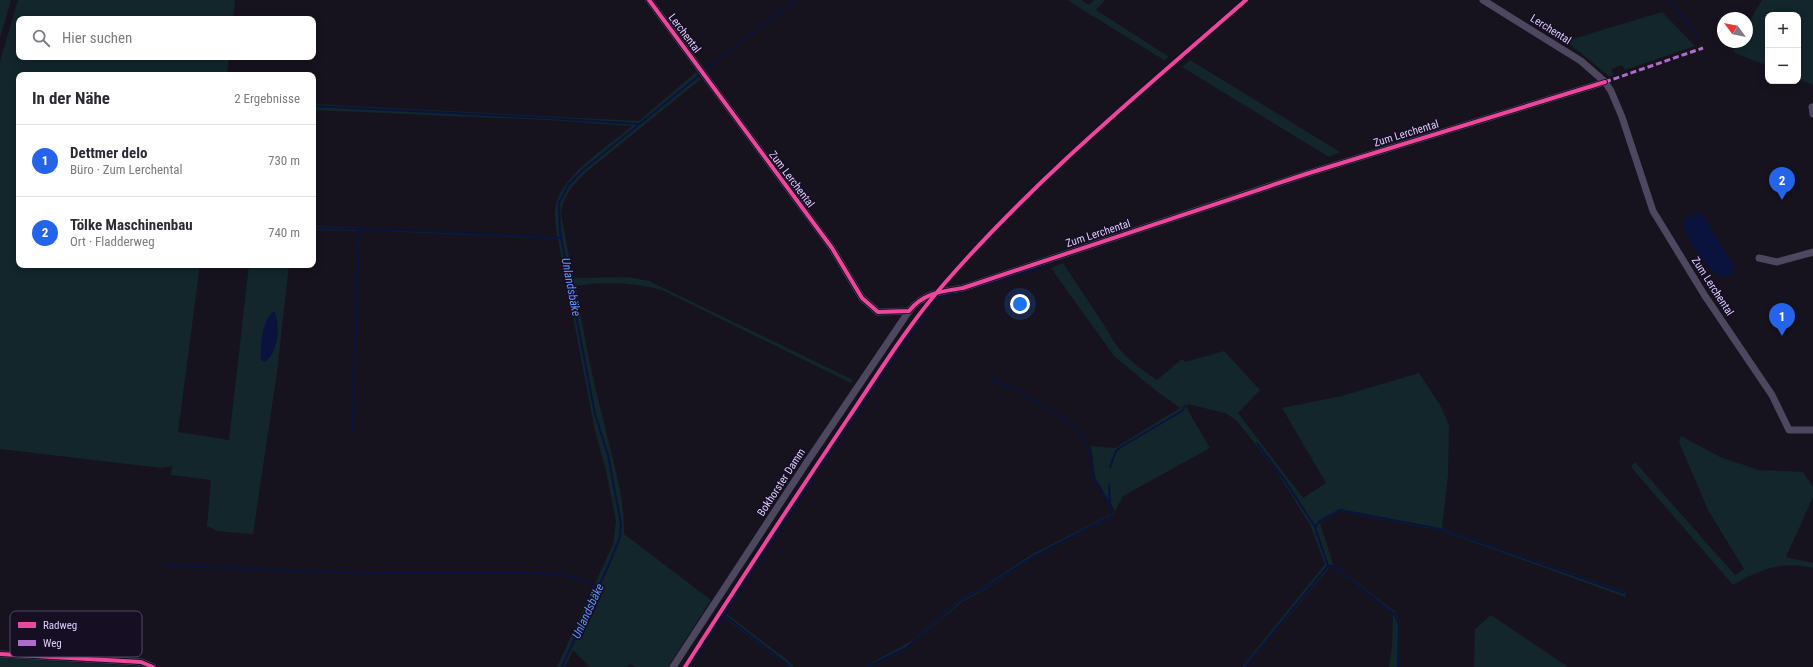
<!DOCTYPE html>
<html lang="de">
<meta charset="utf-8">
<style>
body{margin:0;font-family:"Roboto Condensed",sans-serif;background:#f2f2f3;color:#2b2b33}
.controls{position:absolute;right:12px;top:12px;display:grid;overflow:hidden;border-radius:8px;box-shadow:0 2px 10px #0003}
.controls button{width:36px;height:36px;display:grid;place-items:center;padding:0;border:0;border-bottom:1px solid #e1e1e2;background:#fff;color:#2b2b33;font:20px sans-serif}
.compass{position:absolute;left:1717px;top:12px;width:36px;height:36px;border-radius:50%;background:#fff;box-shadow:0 2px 10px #0003;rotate:302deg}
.you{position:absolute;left:1020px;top:304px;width:14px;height:14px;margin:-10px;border:3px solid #fff;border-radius:50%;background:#1a73e8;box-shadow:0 0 0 6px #1a73e833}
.badge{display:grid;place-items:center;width:26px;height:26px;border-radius:50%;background:#2563eb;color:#fff;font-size:13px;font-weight:700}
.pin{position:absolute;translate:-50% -33px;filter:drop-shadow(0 1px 2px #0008)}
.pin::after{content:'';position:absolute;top:21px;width:14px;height:12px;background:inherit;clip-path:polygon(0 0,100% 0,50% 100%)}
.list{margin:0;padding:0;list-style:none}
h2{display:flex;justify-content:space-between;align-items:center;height:52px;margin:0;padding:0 16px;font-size:17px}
h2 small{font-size:13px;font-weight:400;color:#7c7c81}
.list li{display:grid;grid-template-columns:26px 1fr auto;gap:12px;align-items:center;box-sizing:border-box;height:72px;padding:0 16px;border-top:1px solid #e1e1e2}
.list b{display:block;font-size:15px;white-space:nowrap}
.list p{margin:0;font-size:13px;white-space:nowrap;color:#7c7c81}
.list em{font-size:13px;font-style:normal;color:#7c7c81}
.icon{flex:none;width:22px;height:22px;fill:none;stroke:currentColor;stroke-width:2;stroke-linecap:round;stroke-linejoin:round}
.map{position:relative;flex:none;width:1813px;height:667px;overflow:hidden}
.search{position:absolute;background:#fff;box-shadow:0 2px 10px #0003;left:16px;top:16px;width:300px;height:44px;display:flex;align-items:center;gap:10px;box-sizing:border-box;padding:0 14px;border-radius:8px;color:#7c7c81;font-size:15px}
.panel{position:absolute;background:#fff;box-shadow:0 2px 10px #0003;left:16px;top:72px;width:300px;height:196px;border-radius:8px}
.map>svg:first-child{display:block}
.green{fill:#12262b}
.water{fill:#0a133e}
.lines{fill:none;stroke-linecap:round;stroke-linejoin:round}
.stream{stroke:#0a133e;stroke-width:2}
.street{stroke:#4d485f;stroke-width:7}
.quiet{stroke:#b06ccc;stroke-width:3;stroke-dasharray:6 3;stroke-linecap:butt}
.cycleway-casing{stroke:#160e23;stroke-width:6}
.cycleway{stroke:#ed469a;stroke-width:4}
.labels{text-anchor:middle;stroke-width:3.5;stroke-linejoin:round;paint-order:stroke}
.street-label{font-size:11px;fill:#dfd0ff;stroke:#160e23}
.water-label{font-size:12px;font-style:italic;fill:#5e95ff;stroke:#160e23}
.key{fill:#160e23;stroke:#524865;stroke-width:1}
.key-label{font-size:11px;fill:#dfd0ff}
</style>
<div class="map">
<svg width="1813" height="667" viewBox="0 0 1813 667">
<rect width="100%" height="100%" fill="#17131e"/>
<g class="green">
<path d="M0 0H11L0 38Z"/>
<path d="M18 0H235L233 19H19V57H229L227 75H19V265H200L178 432 229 440 249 265H289L277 372 253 534 217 531 207 526 211 480 171 475 172 466 162 468 0 449V61Z"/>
<path d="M1067 0H1081L1089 5 1094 0H1105L1096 10 1169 57 1164 60Z"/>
<path d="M1762 0H1813V85L1798 79V15H1768V66L1733 52 1738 42H1747V26Z"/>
<path d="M1662 12 1695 46 1625 70 1622 65 1611 69 1613 75 1609 76 1566 41Z"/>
<path d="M1190 60 1340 152 1329 157 1182 67Z"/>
<path d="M696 72 701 79 585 173C574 184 563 196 561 213L573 278 628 277 649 281 853 380 851 383 662 290C633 282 605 281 576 286 583 333 593 380 605 427 613 461 625 499 624 534L711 600 668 667H635L630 664 627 667H590L573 650 565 667H557L613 544 616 521 606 471 595 431 558 239 360 230 353 431 352 432 358 231 313 230V226L557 237C557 229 554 220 555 212 556 177 608 147 632 126L548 120 313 110V104L639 121Z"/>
<path d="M1063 263 1108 331C1118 353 1138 367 1157 380L1182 359 1185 362 1224 351 1260 390 1238 413 1303 498 1326 483 1282 408 1342 396 1419 373 1440 405 1449 425 1448 476 1442 528 1626 592 1625 597 1443 531 1339 511 1320 523 1333 564 1394 611 1400 622 1399 667H1389L1392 646 1393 614 1332 566 1330 567 1246 667H1242L1325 564 1310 525 1276 470 1236 420 1225 413 1188 404 1186 407 1210 448 1123 496 1112 517 1031 559 988 588 963 601 906 649 869 667H864L913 640 961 598 988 584 1031 555 1107 516 1115 511 1095 478 1091 446 1115 448 1180 408 1155 390 1114 356 1051 268Z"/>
<path d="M1681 436 1720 457 1759 470 1803 472 1813 487V497L1786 557 1813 563V568C1782 560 1759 570 1733 585L1631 467 1635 462 1735 575 1744 569 1708 510 1679 442Z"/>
<path d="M727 614 791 663 793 667H789L725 618Z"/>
<path d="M1491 615 1568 667H1474L1475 629Z"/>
<path d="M0 658 140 666V667H0Z"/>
</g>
<g class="water">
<path d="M1698 213 1703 215 1732 263 1735 271C1732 274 1726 277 1721 276 1708 273 1681 232 1684 220Z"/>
<path d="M274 311C281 325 278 353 265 362L261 360C260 347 262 319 274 311Z"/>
</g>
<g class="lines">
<g class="stream">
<path d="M1670 0 1699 37"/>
<path d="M704 71 795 0"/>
<path d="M313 106 548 118 639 124"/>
<path d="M313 228 422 231 561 238"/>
<path d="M980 286 1046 266"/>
<path d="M353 430 359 229"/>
<path d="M1110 467 1116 451 1121 447 1182 411 1185 406"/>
<path d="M819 469 899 351 937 301 940 298 963 291"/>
<path d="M1109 485 1110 503"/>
<path d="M1315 527 1320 521 1340 510 1445 530 1624 593"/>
<path d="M166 564 270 570 383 573H541L571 576 599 587"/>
<path d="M1328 566H1334L1394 614 1399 624 1398 667"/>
<path d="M724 615 791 667"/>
<path d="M697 657 815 475"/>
<path d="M562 667 610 562 620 537 621 524 608 455 595 414 560 232 559 203 569 184 583 170 701 74"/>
<path d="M691 667 693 663"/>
<path d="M867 667 906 648 962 599 988 586 1031 558 1111 516 1113 511 1094 477 1091 453 1087 445 1080 432 1074 425 1019 391 990 378"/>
<path d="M1245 667 1328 566 1315 527 1284 479 1257 443"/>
</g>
<g class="street">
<path d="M649 0 832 248 862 298 878 312 909 311C923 293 942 291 963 288L1306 174 1605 82"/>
<path d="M1483 0 1581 61 1605 82 1611 91 1622 117 1653 211 1705 296 1772 395 1789 430H1813"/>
<path d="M1812 107 1813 114"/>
<path d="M1759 258 1777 262 1813 252"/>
<path d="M0 654 141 662 153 667"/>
<path d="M673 667 807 462 909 311"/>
</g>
<path class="quiet" d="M1605 82 1703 48"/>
<g class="cycleway-casing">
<g id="cycleway">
<path d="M649 0 832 248 862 298 878 312 909 311C923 293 942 291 963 288L1306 174 1605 82"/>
<path d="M0 654 141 662 153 667"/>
<path d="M685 667C738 584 792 502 847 420 878 374 908 325 944 284 1035 179 1142 91 1246 0"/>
</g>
</g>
<use href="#cycleway" class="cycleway"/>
</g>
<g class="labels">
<g class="street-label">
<text transform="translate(1551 29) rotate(32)" y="4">Lerchental</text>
<text transform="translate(685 33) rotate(53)" y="4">Lerchental</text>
<text transform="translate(1406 133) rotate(-17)" y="4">Zum Lerchental</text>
<text transform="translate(792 179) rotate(53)" y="4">Zum Lerchental</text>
<text transform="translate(1098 233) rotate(-18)" y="4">Zum Lerchental</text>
<text transform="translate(1713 286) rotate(57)" y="4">Zum Lerchental</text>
<text transform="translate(781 482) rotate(-57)" y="4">Bokhorster Damm</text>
</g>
<g class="water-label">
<text transform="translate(571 287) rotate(79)" y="4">Unlandsbäke</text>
<text transform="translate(588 611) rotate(-65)" y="4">Unlandsbäke</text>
</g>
</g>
<rect x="10" y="611" width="132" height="46" rx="6" class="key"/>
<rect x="18" y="622" width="18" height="6" fill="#ed469a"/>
<rect x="18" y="640" width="18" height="6" fill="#b06ccc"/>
<g class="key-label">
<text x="43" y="629">Radweg</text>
<text x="43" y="647">Weg</text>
</g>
</svg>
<div class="controls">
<button>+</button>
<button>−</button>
</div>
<svg class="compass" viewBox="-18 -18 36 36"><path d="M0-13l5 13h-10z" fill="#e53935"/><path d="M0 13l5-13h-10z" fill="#7c7c81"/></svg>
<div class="you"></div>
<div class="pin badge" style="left:1782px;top:336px">1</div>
<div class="pin badge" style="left:1782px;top:200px">2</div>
<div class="search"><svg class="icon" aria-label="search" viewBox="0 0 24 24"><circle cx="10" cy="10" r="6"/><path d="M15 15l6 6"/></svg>Hier suchen</div>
<section class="panel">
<h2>In der Nähe<small>2 Ergebnisse</small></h2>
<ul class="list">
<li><span class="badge">1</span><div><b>Dettmer delo</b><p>Büro · Zum Lerchental</p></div><em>730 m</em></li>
<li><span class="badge">2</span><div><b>Tölke Maschinenbau</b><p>Ort · Fladderweg</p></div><em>740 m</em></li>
</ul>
</section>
</div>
